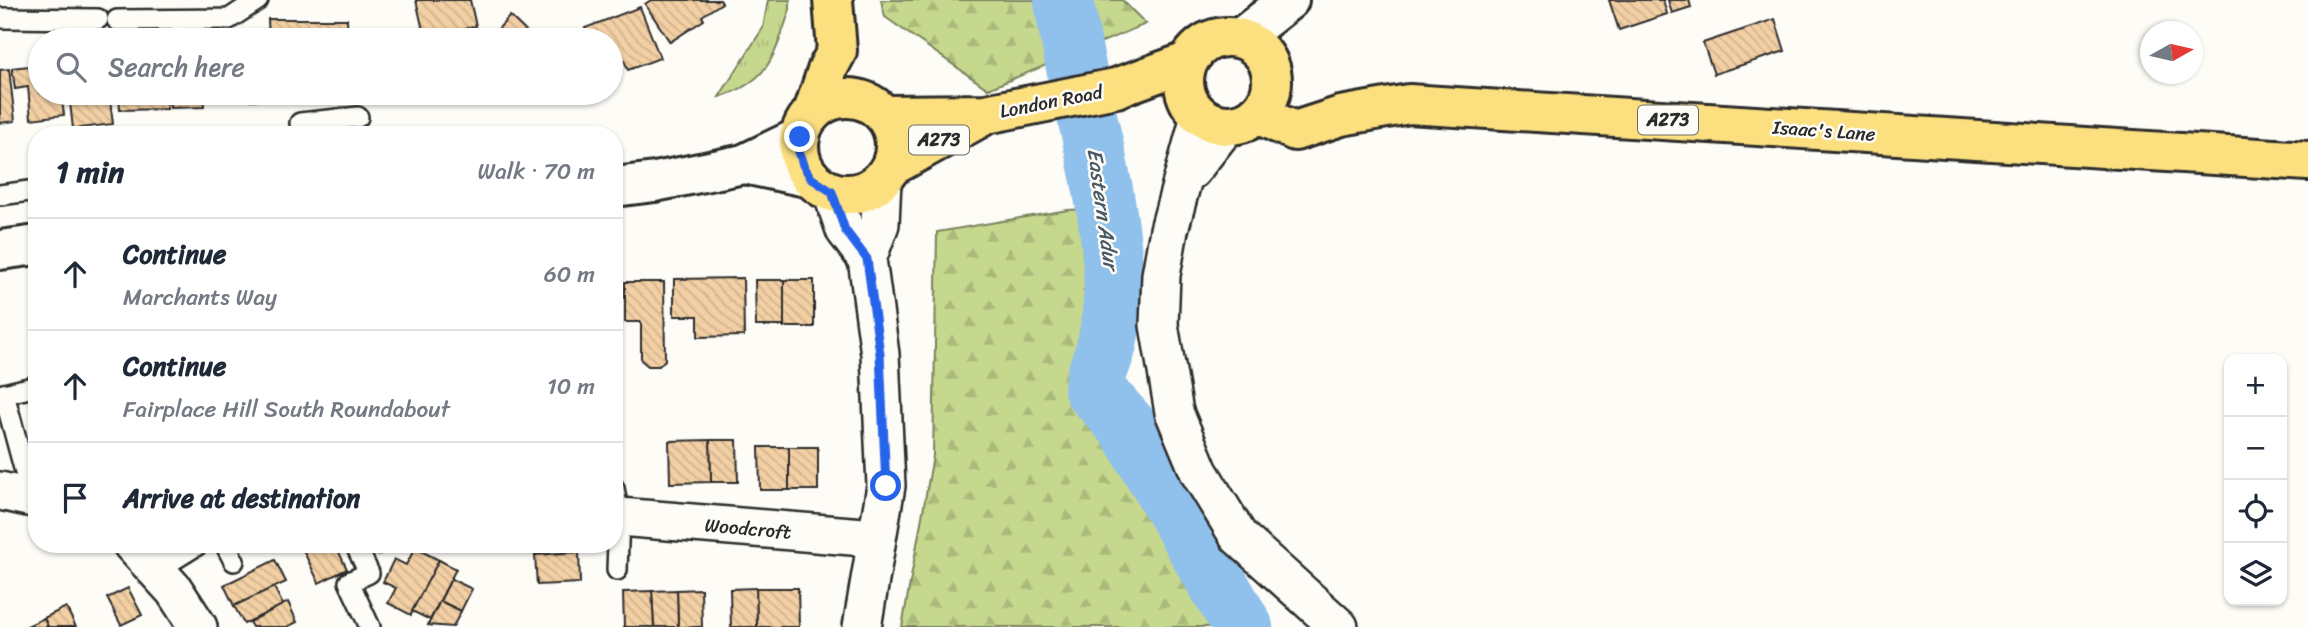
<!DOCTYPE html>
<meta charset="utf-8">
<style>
body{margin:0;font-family:Sriracha,sans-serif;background:#f2f2f3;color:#1f2937}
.controls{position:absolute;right:21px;bottom:21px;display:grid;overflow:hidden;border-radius:14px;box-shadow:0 2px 5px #0004}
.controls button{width:63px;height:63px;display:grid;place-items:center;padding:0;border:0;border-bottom:2px solid #e0e1e3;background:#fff;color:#1f2937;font:35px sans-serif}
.compass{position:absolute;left:2140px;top:21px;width:63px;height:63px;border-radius:50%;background:#fff;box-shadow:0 2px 5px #0004;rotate:82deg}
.stop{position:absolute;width:21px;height:21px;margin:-16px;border:5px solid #2563eb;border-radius:50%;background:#fff}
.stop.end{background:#2563eb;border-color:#fff;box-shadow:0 2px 7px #0008}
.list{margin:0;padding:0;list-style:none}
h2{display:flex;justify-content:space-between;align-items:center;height:91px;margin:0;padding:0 28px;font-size:30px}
h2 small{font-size:23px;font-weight:400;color:#747a83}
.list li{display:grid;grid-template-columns:46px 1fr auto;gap:21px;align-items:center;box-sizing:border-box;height:112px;padding:0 28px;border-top:2px solid #e0e1e3}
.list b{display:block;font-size:26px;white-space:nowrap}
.list p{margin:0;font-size:23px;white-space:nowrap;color:#747a83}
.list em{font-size:23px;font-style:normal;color:#747a83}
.icon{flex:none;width:38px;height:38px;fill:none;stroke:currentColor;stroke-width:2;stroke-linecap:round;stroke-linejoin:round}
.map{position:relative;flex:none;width:2308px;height:627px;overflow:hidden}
.search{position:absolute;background:#fff;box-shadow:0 2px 5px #0004;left:28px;top:28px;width:595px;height:77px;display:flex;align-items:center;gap:18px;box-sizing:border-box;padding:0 24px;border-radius:38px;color:#747a83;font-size:26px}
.panel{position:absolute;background:#fff;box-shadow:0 2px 5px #0004;left:28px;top:126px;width:595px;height:427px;border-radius:28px}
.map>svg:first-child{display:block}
.grass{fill:url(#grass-tufts);stroke:#78825c;stroke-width:2}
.forest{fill:url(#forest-firs);stroke:#78825c;stroke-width:2}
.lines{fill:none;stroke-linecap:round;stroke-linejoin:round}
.river{stroke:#90c0ec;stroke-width:60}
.building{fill:url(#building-back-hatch);stroke:#2b2b2b;stroke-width:2}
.lane-casing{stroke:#2b2b2b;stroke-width:24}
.street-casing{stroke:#2b2b2b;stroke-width:42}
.secondary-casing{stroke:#2b2b2b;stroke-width:44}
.primary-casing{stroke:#2b2b2b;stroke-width:44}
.lane{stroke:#fdfcf7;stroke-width:19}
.street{stroke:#fdfcf7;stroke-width:37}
.secondary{stroke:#fdfcf7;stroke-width:38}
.primary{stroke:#fce080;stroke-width:38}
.route{stroke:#2563eb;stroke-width:9}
.labels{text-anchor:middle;stroke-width:5;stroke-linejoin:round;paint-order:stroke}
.shield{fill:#fdfcf7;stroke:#6a6a68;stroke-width:2}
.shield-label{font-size:18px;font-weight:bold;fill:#2b2b2b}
.street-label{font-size:19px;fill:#2b2b2b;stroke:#fdfcf7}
.water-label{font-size:21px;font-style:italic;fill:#495865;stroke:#fdfcf7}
</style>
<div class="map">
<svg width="2308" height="627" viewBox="0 0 2308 627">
<defs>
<pattern id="grass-tufts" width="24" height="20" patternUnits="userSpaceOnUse" patternTransform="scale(1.75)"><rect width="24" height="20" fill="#c6d88d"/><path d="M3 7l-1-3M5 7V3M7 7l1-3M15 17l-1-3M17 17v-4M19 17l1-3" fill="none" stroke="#aaba7a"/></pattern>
<pattern id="forest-firs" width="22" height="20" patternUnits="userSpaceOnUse" patternTransform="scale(1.75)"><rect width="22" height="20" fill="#c6d88d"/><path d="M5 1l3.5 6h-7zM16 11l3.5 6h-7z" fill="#aaba7a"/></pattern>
<pattern id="building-back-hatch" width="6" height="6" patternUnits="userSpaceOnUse" patternTransform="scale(1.75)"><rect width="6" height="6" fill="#f3cfa4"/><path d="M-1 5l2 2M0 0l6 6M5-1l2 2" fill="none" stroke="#d0b28d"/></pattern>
</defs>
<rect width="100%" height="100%" fill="#fdfcf7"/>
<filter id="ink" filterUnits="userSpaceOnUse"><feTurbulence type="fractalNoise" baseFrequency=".0143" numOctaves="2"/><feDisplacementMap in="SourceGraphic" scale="14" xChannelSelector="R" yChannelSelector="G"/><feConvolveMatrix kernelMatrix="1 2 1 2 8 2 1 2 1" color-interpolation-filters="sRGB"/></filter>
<g filter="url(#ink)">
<path class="grass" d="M768 0H790V9C775 54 770 82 719 97L763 28Z"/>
<g class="forest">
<path d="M881 0H1122L1146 24 988 89 885 17Z"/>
<path d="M1107 208 1087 387 1150 460 1186 525 1249 627H902L933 456 937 232 1068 210Z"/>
</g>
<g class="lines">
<path class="river" d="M1064 0C1076 91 1108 177 1113 269 1115 293 1112 320 1107 344 1103 361 1096 369 1094 389L1128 427 1243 627"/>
</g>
<g class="building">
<path d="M416 0H470L476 26 425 39Z"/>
<path d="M651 0H720L722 3 702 16 704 20 670 42 645 4Z"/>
<path d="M1609 0H1663L1667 14 1619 30Z"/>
<path d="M1668 0H1689L1691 7 1672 13Z"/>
<path d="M640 7 660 58 628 70 624 60 611 66V40H572L587 34 585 28Z"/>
<path d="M510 16 535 40H488Z"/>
<path d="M268 19H347L348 40H269Z"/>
<path d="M1775 19 1785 51 1714 74 1703 43Z"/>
<path d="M38 65 40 93H61L64 115 31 119 28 87 15 89 12 68Z"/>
<path d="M9 69 15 121 0 123V70Z"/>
<path d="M69 93H109L113 124 73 129Z"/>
<path d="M119 93H166L167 109 120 110Z"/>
<path d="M169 93H203L204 107 170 108Z"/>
<path d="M221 93H267L268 100H221Z"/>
<path d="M392 93H415L393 98Z"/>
<path d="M357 124 358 135H314L313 129Z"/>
<path d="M743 278 744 336 698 337V316H674V279Z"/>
<path d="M755 280H784L785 326H756Z"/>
<rect x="784" y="280" width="30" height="47"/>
<path d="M625 282H664L665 360 659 366H648L641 360V322H625Z"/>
<path d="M37 400V426L35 427 30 401Z"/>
<path d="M710 440H737L738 482H711Z"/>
<path d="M710 440 711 482 670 483 669 441Z"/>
<path d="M759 447H789V490H760Z"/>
<rect x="789" y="447" width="29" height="43"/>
<path d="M305 544H335L347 569 319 583 301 546Z"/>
<path d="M373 544H399L378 555Z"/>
<path d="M534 544H578L579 552 535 555Z"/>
<path d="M415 548 439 560 411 615 388 603 396 588 383 582 394 559 406 565Z"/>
<path d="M579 552 580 583 537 585 535 555Z"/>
<path d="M275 560 286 582 234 606 224 585Z"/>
<path d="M439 560 456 569 430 620 412 611Z"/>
<path d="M451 579 472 589 461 611 440 601Z"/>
<path d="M274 587 283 605 244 624 234 606Z"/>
<path d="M128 588 142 615 121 625 107 598Z"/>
<path d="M756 588H798L799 627H757Z"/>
<path d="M756 588 757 627H731L730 589Z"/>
<path d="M701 589 702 627H678L677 590Z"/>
<path d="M677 590 678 627H654L652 591Z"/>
<path d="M652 591 654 627H624L623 592Z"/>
<path d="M440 601 461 611 453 627 428 625Z"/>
<path d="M288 602 297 622 287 627H252L249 622Z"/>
<path d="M66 607 76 627H48L44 618Z"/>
<path d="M44 618 48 627H25Z"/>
</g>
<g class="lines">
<g class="lane-casing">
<g id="lane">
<path d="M0 18 98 19"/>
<path d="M117 20 229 19 258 0"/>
<path d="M302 135 300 123 358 117"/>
<path d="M0 195 37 190"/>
<path d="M4 394 32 498"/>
<path d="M0 395 37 386"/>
<path d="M614 488 619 517 617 570"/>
<path d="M225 544 234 561"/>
<path d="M355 544 369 573 349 582 370 627"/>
<path d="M157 570 199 544"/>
</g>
</g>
<g class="street-casing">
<g id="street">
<path d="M1200 116 1169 230 1161 275 1159 325 1174 412 1199 472 1239 537 1339 627"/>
<path d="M1192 170 1227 125"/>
<path d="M832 192 845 230 867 259"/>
<path d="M0 491 37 499"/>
<path d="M619 517 876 538"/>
<path d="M132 544 174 590 198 627"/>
<path d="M862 627 886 486 880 354 867 259 880 224 882 180"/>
</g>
</g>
<g class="secondary-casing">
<g id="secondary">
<path d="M1241 38 1289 0"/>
<path d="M744 164 811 178"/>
<path d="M614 187 655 182 744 164 800 137"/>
<path d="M0 250 37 245"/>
</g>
</g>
<g class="primary-casing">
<g id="primary">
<circle cx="1228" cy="81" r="44"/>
<circle cx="847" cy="146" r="48"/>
<path d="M813 112 828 68 837 51 833 0"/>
<path d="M1257 114 1295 131 1341 116 1409 104 2308 161"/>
<path d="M885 115 986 114 1116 88 1187 62"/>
<path d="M892 166 981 117"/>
</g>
</g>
<use href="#lane" class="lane"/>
<use href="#street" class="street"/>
<use href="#secondary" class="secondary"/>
<use href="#primary" class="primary"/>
</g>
</g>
<g class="lines" filter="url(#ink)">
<path class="route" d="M800 137 799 152 803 165 811 178 832 192 845 230 867 259 880 354 886 486"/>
</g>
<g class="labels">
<g class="shield">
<rect x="1638" y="105.5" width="60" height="29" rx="5"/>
<rect x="909" y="125.5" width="60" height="29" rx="5"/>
</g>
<g class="shield-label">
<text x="1668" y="126">A273</text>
<text x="939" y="146">A273</text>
</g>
<g class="street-label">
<text transform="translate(1051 101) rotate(-11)" y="7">London Road</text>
<text transform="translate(1824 130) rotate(4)" y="7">Isaac's Lane</text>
<text transform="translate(748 528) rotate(5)" y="7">Woodcroft</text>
</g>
<g class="water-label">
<text transform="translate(1103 209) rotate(82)" y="7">Eastern Adur</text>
</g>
</g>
</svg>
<div class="controls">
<button>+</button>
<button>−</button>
<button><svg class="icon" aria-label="locate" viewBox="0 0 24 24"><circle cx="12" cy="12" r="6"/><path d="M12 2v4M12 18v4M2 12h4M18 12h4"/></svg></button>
<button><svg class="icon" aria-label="layers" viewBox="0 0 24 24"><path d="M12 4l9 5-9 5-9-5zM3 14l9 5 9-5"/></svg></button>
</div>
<svg class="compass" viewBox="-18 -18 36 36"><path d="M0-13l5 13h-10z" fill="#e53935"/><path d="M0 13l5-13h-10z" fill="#747a83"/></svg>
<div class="stop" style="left:886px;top:486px"></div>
<div class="stop end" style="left:800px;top:137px"></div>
<div class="search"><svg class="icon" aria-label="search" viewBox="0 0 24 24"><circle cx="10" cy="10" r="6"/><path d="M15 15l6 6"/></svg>Search here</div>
<section class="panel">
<h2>1 min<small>Walk · 70 m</small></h2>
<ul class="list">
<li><svg class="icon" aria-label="ahead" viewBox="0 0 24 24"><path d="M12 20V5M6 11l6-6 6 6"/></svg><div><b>Continue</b><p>Marchants Way</p></div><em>60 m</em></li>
<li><svg class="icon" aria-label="ahead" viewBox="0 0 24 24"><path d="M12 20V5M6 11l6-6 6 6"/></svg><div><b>Continue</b><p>Fairplace Hill South Roundabout</p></div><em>10 m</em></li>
<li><svg class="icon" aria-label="arrive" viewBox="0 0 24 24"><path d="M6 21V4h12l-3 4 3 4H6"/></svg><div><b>Arrive at destination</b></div></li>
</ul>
</section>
</div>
